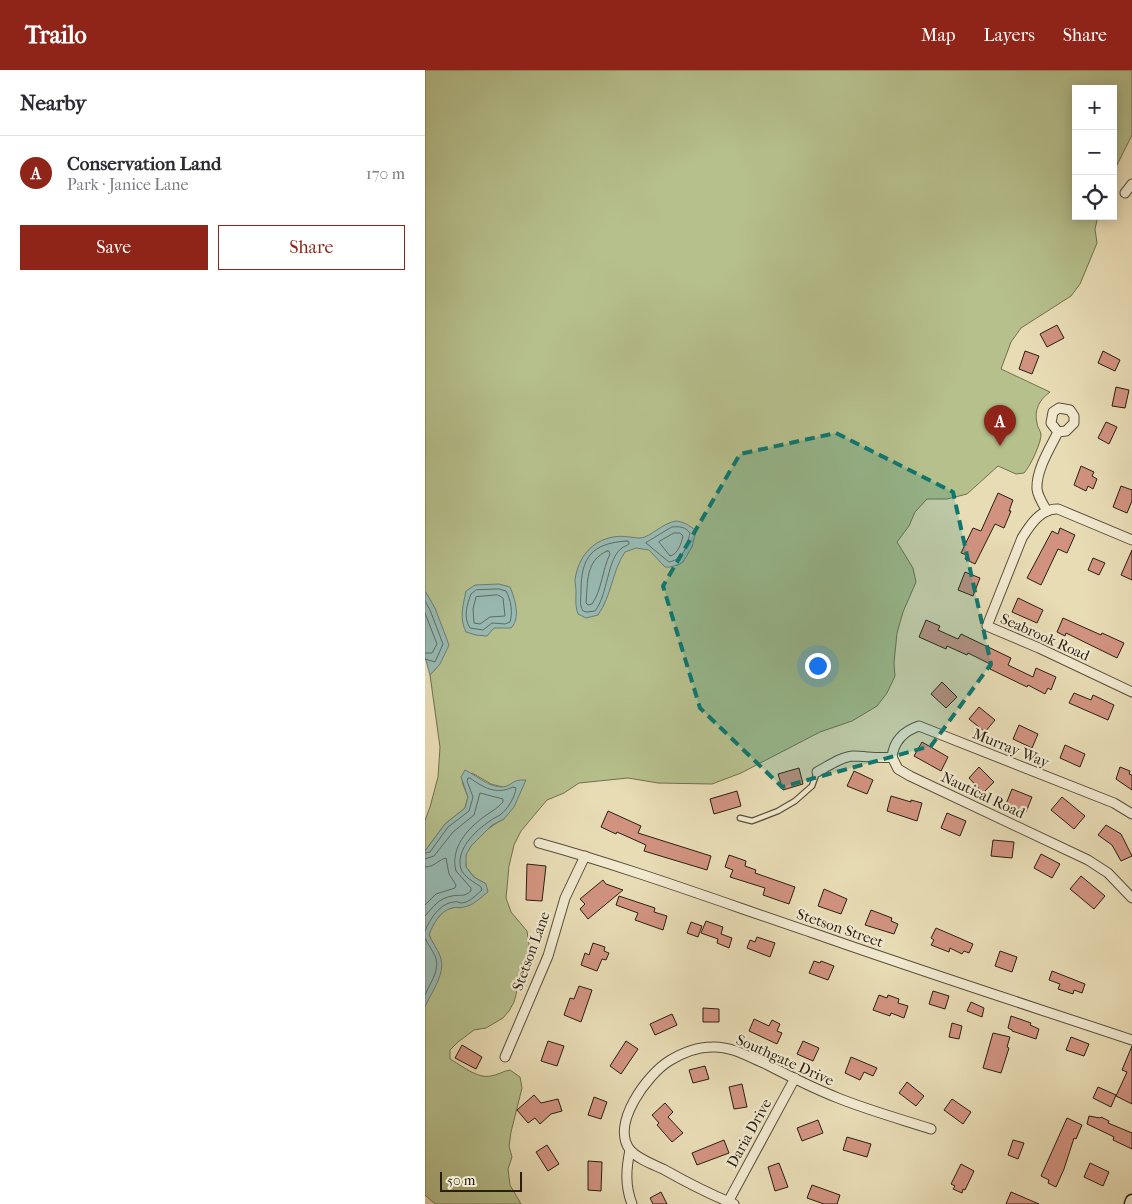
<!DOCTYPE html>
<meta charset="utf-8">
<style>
body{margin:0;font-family:"IM FELL French Canon",serif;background:#f7f7f7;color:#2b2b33}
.controls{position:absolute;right:15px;top:15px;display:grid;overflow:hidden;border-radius:0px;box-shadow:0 2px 12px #0003}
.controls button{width:45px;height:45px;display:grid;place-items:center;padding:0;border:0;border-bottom:1px solid #e1e1e2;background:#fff;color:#2b2b33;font:25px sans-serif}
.scale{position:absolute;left:15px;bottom:12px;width:82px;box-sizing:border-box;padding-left:5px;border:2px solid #291f11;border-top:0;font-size:14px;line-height:18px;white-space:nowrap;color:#291f11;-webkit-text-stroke:4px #f0e8cf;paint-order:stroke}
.you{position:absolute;left:392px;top:595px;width:18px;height:18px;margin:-12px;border:4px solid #fff;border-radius:50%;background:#1a73e8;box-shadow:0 0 0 8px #1a73e833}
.badge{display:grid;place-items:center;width:32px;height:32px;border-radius:50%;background:#8f2418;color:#fff;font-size:16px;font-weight:700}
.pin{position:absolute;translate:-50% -41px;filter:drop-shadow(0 1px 2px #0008)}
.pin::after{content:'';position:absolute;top:26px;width:18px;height:15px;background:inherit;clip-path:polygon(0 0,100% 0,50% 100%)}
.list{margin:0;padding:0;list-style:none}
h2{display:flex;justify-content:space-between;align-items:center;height:65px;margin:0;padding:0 20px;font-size:21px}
h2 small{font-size:16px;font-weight:400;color:#7c7c81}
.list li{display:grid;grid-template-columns:32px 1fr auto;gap:15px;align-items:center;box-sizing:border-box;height:75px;padding:0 20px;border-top:1px solid #e1e1e2}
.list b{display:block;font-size:19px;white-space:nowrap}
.list p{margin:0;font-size:16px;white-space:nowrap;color:#7c7c81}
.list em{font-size:16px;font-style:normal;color:#7c7c81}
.actions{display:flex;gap:10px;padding:15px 20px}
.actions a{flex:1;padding:11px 0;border:1px solid #8f2418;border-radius:0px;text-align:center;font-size:18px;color:#8f2418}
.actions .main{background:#8f2418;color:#fff}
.icon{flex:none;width:28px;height:28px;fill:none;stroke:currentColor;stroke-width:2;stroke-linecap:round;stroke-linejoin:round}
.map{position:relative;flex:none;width:707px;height:1134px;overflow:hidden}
header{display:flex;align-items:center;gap:30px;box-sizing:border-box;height:70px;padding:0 25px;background:#8f2418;color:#fff}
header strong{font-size:24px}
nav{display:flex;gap:28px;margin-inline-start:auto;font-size:18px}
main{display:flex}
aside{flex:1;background:#fff}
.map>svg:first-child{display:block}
.green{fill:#b6c08d;stroke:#70704f}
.water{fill:#98bab3;stroke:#6c7c72}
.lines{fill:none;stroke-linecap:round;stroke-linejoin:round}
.shore{stroke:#606c62;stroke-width:1}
.building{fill:#d19380;stroke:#291f11}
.lane-casing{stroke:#594e3a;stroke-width:7}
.street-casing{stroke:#594e3a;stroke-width:11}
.secondary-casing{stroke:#291f11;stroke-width:15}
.lane{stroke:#f0e8cf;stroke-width:4.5}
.street{stroke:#f0e8cf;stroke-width:9}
.secondary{stroke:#f0e8cf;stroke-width:12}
.marked{fill:#0f766e;fill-opacity:0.2;stroke:#0f766e;stroke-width:4;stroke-dasharray:10 6;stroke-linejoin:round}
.labels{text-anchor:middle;stroke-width:4.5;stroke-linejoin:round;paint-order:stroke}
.street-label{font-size:15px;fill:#291f11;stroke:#f0e8cf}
</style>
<header>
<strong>Trailo</strong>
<nav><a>Map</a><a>Layers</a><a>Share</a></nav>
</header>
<main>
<aside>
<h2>Nearby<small></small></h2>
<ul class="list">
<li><span class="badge">A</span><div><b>Conservation Land</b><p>Park · Janice Lane</p></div><em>170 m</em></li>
</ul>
<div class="actions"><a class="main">Save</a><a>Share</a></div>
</aside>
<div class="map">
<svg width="707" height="1134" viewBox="0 0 707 1134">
<rect width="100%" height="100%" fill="#e8dcb5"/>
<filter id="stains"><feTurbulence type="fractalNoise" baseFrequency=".004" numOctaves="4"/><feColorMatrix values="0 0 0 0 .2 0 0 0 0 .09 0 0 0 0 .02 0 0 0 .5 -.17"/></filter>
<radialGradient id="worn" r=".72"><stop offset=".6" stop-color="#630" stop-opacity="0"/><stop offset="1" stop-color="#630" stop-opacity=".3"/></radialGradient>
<path class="green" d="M0 0H707V65L688 103V19H651V146H673L670 159 672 173 655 214 646 226 596 258 586 272 576 299 625 322C614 330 609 340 612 353 612 356 615 360 616 364 617 371 605 397 599 403L591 404 573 396 542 424 522 429H502L490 442 484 456 472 472 488 498 491 512 478 542 472 563 469 593 470 606 462 623 452 636 427 651 395 662 316 703 287 714 233 713 203 708 154 713 139 723 122 730 111 743 96 761 89 775 84 796 81 828 86 842 102 861 104 874 102 888 95 909 89 932 84 941 78 948 61 958 49 960 33 972 25 980V989C36 995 52 1009 66 1006 73 1005 78 1001 85 1000L95 1007 97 1018 86 1062 84 1076 87 1087 83 1099 85 1115 96 1134H10L0 1125V937L14 883 8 875 4 864 8 853 20 840 30 837 61 814 49 807 41 797C41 794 40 788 41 785 44 771 67 755 79 749L78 717 66 714 47 703 37 712 43 727 40 738 20 754 0 781V750L5 737 13 707 15 677 5 605 12 597 0 532Z"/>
<g class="water">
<path d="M251 451C259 452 264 455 271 461L267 477 258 492 253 495 245 497H240L224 480 211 478 200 482C187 501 187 525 173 545L161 548 153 544C150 535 151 531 151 521 151 518 150 514 150 510 153 488 166 471 188 467 199 465 207 468 216 468 225 467 238 453 251 451Z"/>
<path d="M74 514 85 517C90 529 96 548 86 558H69L62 566 51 565 41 562C34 548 38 536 41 521L50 515Z"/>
<path d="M0 521 10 538 24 575 15 594 5 605 0 587Z"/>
<path d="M40 700C51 705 64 718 78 717 87 716 86 709 101 710L89 737 79 749 67 755 46 776 41 785V797L49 807 61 814 63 822C55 828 49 835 39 837 35 839 31 836 27 838 15 841 8 854 4 865 7 872 12 878 15 886 22 903 6 922 0 937V781L20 754 40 738 43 727 36 707Z"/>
</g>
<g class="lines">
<g class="shore">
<path d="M247 457C254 456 261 457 265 463 262 476 259 489 244 492L221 473Z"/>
<path d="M249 463H255L258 466C256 474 253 484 245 486L234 472Z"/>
<path d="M202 471 204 472V474C202 476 199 476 197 478 182 488 183 525 170 541L162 542 158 541C154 534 156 529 156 521 156 487 167 473 202 471Z"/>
<path d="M182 481H184L185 484C177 500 177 520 167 534L163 535 161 533C163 512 160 491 182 481Z"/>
<path d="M74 519 81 521C86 530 88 543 85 552L80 554 67 553 58 560 45 558C38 547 42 535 46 524L51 520Z"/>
<path d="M73 525 78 528 80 546 65 547 55 554 49 553 48 539 51 527Z"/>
<path d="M0 531 5 540 18 574 10 592 0 589"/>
<path d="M0 543 12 574 7 583H0"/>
<path d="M0 783 5 782 23 757 44 741 48 727 42 711 43 708H45C59 718 71 725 88 717L91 718C90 727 83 739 75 745 72 747 68 748 65 751 51 760 30 780 36 799 39 807 49 812 56 817L57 820C51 825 45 832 37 833 34 833 32 831 29 832 15 833 5 849 0 861"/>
<path d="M0 789 9 786 28 762 49 745 55 723 78 729V732C73 738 67 741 60 746 42 759 25 778 31 801L46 818V821C38 828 35 824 27 826 14 828 8 837 0 846"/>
<path d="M0 797C10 797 14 789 21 788L24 804 31 815 30 818 11 824 0 835"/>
<path d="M0 868C3 875 7 879 10 886 16 899 5 913 0 925"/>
</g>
</g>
<g class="building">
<path d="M632 255 639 268 622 277 615 264Z"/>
<path d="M600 281 614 286 607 304 594 299Z"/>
<path d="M678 281 695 290 690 301 673 293Z"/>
<path d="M691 317 704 320 700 338 687 336Z"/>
<path d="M681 352 692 357 684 374 673 368Z"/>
<path d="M656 396 669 402 667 406 672 409 668 419 663 416 661 421 649 415Z"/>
<path d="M696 416 707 420V431L702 443 688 437Z"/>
<path d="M573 423 588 430 584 441H586L579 458 570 454 550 494 540 489 542 485 536 483 548 458 556 461Z"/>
<path d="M635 458 650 465 642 483 633 479 616 515 602 508 627 461 633 464Z"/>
<path d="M707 480V510L696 505Z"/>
<path d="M668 488 680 493 674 505 663 500Z"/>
<path d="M540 502 555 508 548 526 533 520Z"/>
<path d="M593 528 618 540 612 553 587 542Z"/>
<path d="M638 548 676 565 677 563 699 573 692 588 641 563 640 566 632 562Z"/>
<path d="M501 550 515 556 513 560 533 569 536 564 586 588 583 595 608 607 611 598 631 607 626 620 623 618 620 624 603 615 602 617 565 599 567 595 543 583 542 585 522 576 521 579 494 567Z"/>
<path d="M517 612 532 627 521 638 506 624Z"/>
<path d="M649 623 666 630 668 625 689 635 683 650 644 633Z"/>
<path d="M554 637 570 650 560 662 544 649Z"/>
<path d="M594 655 613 664 607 678 588 669Z"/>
<path d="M497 672 523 687 516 701 489 686Z"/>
<path d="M640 675 660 684 655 697 635 688Z"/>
<path d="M554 697 569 712 558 723 544 708Z"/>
<path d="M695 697 705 701 704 704 707 705V720L691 709Z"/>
<path d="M374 698 378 714 358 720 353 704Z"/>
<path d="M429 701 448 710 442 724 422 716Z"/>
<path d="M587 719 607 727 601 742 581 734Z"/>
<path d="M312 721 316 736 289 744 285 729Z"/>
<path d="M466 726 486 732V730L497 733 492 751 462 741Z"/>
<path d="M637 727 660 746 649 759 626 740Z"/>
<path d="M183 741 216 756 213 763 286 786 282 800 219 781 221 775 192 762 191 764 176 757Z"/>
<path d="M522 743 541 751 535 766 516 758Z"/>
<path d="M681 755 696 764 707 786 696 791 687 775 673 765Z"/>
<path d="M568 770 589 772 587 788 566 786Z"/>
<path d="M616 784 635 794 627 808 609 798Z"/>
<path d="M304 785 321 791 320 796 331 800 330 803 370 817 364 834 338 825 340 818 305 807 308 800 300 797Z"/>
<path d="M102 794 121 796 117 831 101 830Z"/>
<path d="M656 806 680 826 669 839 645 819Z"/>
<path d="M178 810 181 814 198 820 163 849 155 839 160 834 155 829Z"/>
<path d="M399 819 422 829 416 844 393 836Z"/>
<path d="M194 826 230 838 229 842 242 846 238 860 210 850 213 843 191 835Z"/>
<path d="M446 840 467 848 466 851 473 854 469 864 440 855Z"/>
<path d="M281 851 298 857 296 864 307 868 304 878 292 873 293 869 276 863Z"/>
<path d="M266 852 277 856 273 867 262 863Z"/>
<path d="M511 858 548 874 544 883 539 881 537 884 525 878 524 882 506 875 509 870 506 868Z"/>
<path d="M332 867 350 873 345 887 322 878 325 870 330 872Z"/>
<path d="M168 873 180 877 179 881 184 883 181 890 177 889 172 901 156 895 160 883 164 885Z"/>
<path d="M575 881 592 887 587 902 570 896Z"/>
<path d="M389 891 395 893 396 891 409 896 403 910 384 903Z"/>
<path d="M627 901 660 914 657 923 649 920 648 924 633 919 635 914 624 910Z"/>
<path d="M154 916 167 920 156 952 139 945 145 928 149 929Z"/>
<path d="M508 921 524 926 520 939 504 934Z"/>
<path d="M454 925 462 928 463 925 474 929 473 933 483 936 479 948 466 943 465 946 448 940Z"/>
<path d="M546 932 559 938 557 947 542 941Z"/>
<path d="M278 938 294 939V952H278Z"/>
<path d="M247 944 252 955 230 965 225 954Z"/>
<path d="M586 946 606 953 605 955 614 959 611 969 587 961V960L583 958Z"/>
<path d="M329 949 344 956 347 950 355 954 352 961 357 963 352 974 324 961Z"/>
<path d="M527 953 537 956 534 969 524 967Z"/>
<path d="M568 963 585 967 582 977 584 978 576 1003 558 998Z"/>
<path d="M646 967 664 974 659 986 641 980Z"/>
<path d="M123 971 139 976 132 996 116 991Z"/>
<path d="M201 971 213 979 196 1004 185 996Z"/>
<path d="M378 971 394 978 388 991 372 984Z"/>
<path d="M37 975 57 987 51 999 30 988Z"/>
<path d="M707 976V1034L691 1026 702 1002 697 1000Z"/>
<path d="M426 987 452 998 448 1006 439 1002 435 1010 420 1003Z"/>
<path d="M280 996 284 1009 268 1013 264 1000Z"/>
<path d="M482 1012 499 1026 491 1036 474 1023Z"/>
<path d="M317 1014 322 1037 309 1039 304 1017Z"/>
<path d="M673 1017 691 1025 686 1037 668 1028Z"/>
<path d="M109 1025 116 1033 133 1029 137 1041 126 1044 115 1054 110 1048 103 1053 92 1040Z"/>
<path d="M169 1027 182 1032 176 1049 163 1045Z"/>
<path d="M527 1029 546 1042 538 1054 519 1040Z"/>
<path d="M240 1033 248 1042 243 1047 258 1063 247 1072 232 1055 234 1053 227 1045Z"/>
<path d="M664 1046 675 1048 676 1047 684 1051 683 1053 707 1063V1079L688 1070 689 1067 683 1064 662 1054Z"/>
<path d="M642 1048 657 1055 651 1069 649 1068 639 1099 631 1117 623 1113 624 1110 616 1106Z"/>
<path d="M393 1050 398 1063 377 1071 372 1058Z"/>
<path d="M422 1067 446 1074 442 1087 418 1080Z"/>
<path d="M299 1070 304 1083 272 1095 267 1083Z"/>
<path d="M588 1070 599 1073 593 1089 583 1085Z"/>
<path d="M122 1075 134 1094 123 1101 111 1082Z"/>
<path d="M163 1091 177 1092 176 1121 163 1120Z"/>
<path d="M354 1093 363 1117 350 1121 343 1097Z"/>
<path d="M665 1093 684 1102 678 1116 659 1107Z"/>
<path d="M536 1094 549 1101 540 1120 538 1119 537 1123 528 1119 530 1116 526 1114Z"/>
<path d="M387 1115 415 1125 412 1134H399L382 1128Z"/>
<path d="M236 1122 242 1134H228L225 1128Z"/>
<path d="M586 1122 614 1134H581Z"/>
</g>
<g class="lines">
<g class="lane-casing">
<path id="lane" d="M315 748 327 751 353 741 370 731 387 716 392 702"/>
</g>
<g class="street-casing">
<g id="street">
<path d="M700 123 707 114"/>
<path d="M622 441C618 434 613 427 612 419 611 400 625 378 633 362L641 361 649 353V346L645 340 634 338 628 342 626 353 633 362"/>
<path d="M707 470 633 439C616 438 605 455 597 468L562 556 614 578 707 622"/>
<path d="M467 687 473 699 485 706 663 790 683 803 707 828"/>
<path d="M467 687C469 670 479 661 494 656L689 733 707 744"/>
<path d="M392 702C402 697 415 687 428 686 442 686 451 689 467 687"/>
<path d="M114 773C208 799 299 833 391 864 496 901 602 935 707 970"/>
<path d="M80 987 123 886 140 828 160 786"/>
<path d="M205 1080C201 1099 200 1116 207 1134"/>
<path d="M303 1132 370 1008"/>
<path d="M309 1134C284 1124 261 1112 238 1099 227 1094 213 1089 205 1080 185 1054 223 1004 244 991 257 983 272 977 287 977 306 976 324 987 341 994 364 1006 388 1018 413 1028 443 1040 475 1049 506 1059"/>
</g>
</g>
<g class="secondary-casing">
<path id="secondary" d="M706 1134 707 1131"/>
</g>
<use href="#lane" class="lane"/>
<use href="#street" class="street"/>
<use href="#secondary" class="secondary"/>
</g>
<path class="marked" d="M411 363 528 422 566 594 506 676 357 717 275 638 238 516 315 384Z"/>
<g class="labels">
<g class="street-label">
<text transform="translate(620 567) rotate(24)" y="5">Seabrook Road</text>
<text transform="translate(586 678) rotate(22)" y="5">Murray Way</text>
<text transform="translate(558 725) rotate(25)" y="5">Nautical Road</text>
<text transform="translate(415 858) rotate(19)" y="5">Stetson Street</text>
<text transform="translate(106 881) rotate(-70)" y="5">Stetson Lane</text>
<text transform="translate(360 990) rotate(24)" y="5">Southgate Drive</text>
<text transform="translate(324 1063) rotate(-61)" y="5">Daria Drive</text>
</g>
</g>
<rect width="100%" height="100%" filter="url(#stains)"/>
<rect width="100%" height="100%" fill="url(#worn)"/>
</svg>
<div class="controls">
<button>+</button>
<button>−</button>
<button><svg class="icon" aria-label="locate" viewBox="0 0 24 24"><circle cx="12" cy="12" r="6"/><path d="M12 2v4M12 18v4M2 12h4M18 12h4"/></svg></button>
</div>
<div class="scale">50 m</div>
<div class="you"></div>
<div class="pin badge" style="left:575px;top:376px">A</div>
</div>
</main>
